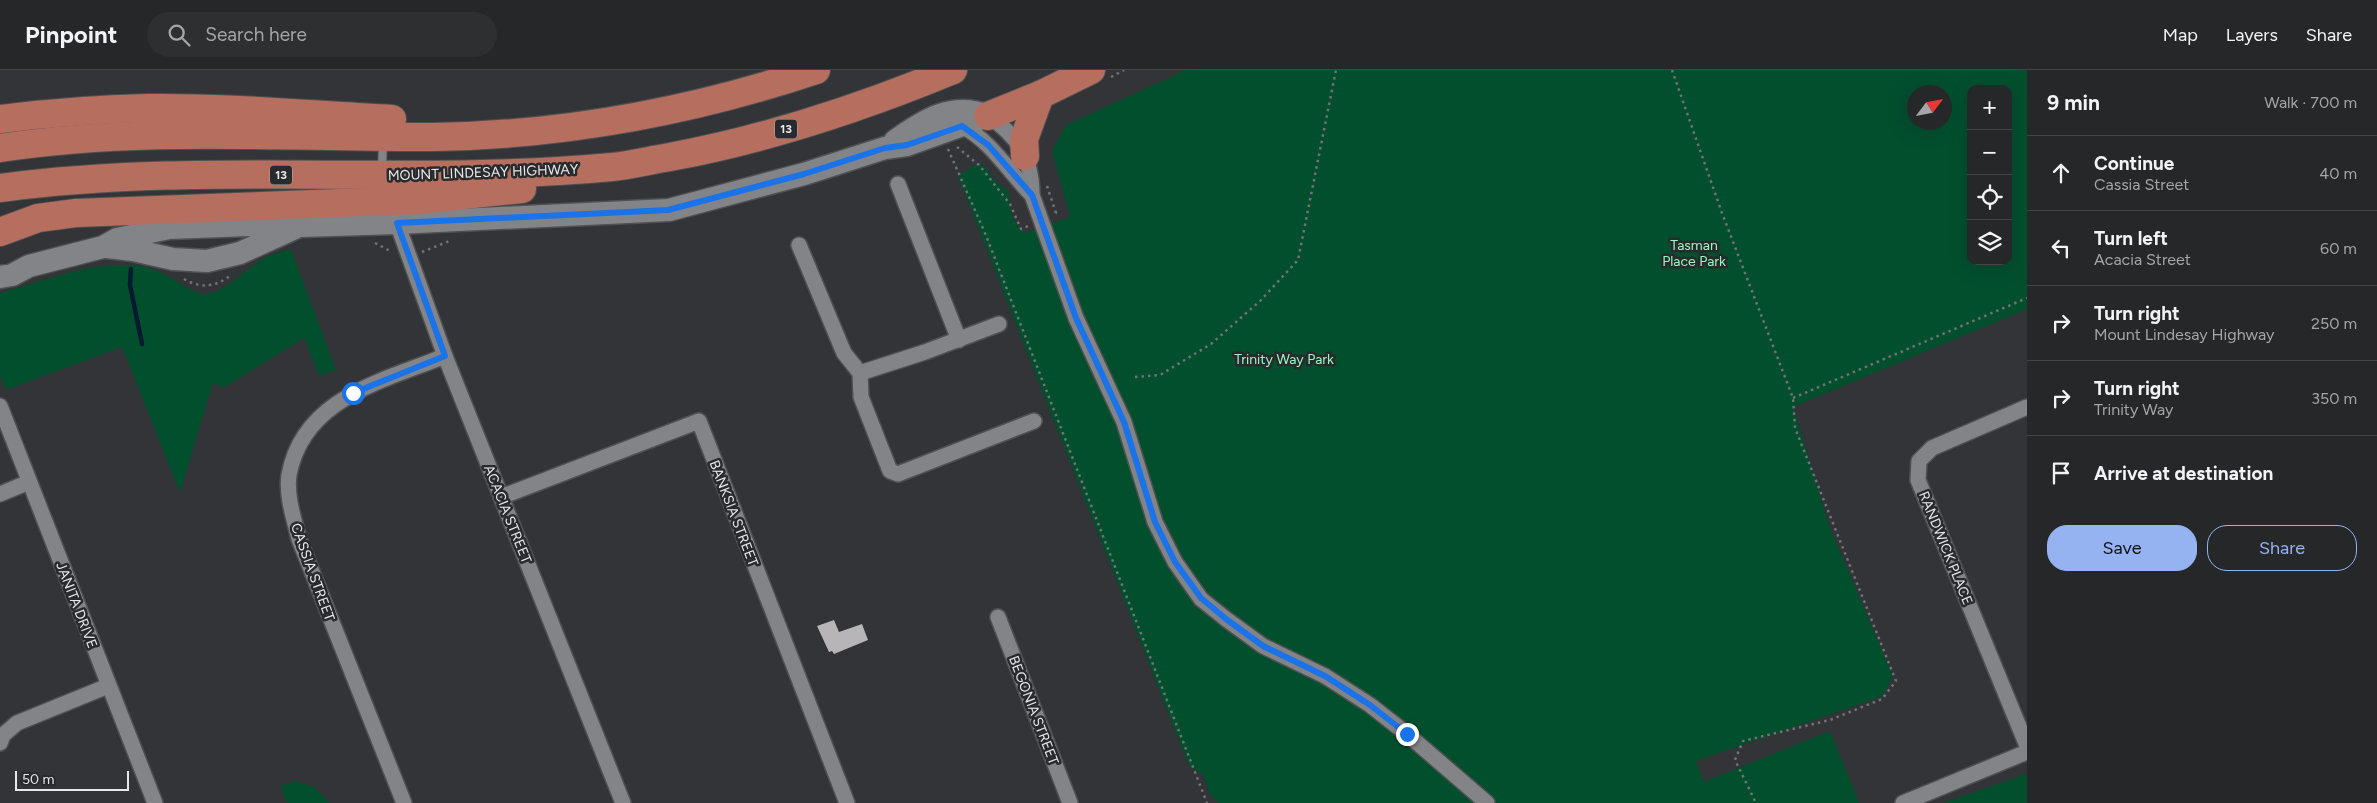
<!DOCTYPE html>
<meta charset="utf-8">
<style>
body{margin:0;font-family:Figtree,sans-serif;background:#2e2f31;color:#f1f3f6}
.controls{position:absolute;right:15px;top:15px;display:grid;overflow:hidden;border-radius:10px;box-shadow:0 5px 20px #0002}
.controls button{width:45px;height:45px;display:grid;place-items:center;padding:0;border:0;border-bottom:1px solid #424446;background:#262729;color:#f1f3f6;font:25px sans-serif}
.compass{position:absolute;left:1907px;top:15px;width:45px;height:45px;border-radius:50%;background:#262729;box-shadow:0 5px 20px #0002;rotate:58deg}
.scale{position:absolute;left:15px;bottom:12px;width:114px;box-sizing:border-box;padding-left:5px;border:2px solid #e7e8ea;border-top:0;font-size:14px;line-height:18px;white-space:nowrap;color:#e7e8ea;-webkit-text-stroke:4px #292a2d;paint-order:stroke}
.stop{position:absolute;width:15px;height:15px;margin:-11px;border:4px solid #1a73e8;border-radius:50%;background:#fff}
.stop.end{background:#1a73e8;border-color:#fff;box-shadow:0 1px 5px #0008}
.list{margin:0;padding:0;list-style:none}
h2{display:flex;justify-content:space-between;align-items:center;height:65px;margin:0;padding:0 20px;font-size:21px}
h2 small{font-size:16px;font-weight:400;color:#a4a5a8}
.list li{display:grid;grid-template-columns:32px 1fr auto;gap:15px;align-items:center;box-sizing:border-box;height:75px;padding:0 20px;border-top:1px solid #424446}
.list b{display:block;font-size:19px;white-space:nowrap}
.list p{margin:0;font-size:16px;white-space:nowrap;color:#a4a5a8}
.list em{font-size:16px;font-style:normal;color:#a4a5a8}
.actions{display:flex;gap:10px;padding:15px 20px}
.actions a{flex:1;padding:11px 0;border:1px solid #95b2f1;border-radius:20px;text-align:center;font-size:18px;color:#95b2f1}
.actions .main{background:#95b2f1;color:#111}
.icon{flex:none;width:28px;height:28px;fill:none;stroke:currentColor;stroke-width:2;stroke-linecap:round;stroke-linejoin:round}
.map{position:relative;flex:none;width:2027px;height:733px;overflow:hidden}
header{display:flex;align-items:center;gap:30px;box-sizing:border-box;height:70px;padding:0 25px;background:#262729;border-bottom:1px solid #424446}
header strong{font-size:24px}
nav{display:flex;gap:28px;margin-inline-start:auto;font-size:18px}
.search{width:350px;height:45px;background:#2e2f31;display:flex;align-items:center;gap:12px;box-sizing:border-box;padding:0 18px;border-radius:28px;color:#a4a5a8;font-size:19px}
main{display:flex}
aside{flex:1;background:#262729}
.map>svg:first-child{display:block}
.green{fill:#024f2e;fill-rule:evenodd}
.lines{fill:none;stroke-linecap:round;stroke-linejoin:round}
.stream{stroke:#031a31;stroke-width:4.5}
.building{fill:#b7b5b8}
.lane-casing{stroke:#505053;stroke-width:10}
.street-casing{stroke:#505053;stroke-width:18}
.secondary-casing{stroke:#505053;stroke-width:25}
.highway-casing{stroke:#505053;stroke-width:30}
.path{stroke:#717275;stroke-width:2.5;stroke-dasharray:2.5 4;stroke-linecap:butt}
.lane{stroke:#838488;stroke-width:8}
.street{stroke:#838488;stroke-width:15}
.secondary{stroke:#838488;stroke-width:22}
.highway{stroke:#b66e5f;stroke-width:28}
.route{stroke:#1a73e8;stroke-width:6}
.labels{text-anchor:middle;stroke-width:5;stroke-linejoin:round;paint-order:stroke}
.shield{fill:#292a2d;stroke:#aeafb1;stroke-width:1}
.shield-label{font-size:12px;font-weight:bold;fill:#e7e8ea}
.street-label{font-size:14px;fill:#e7e8ea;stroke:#292a2d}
.park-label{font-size:14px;fill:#97f8c0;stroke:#292a2d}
</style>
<header>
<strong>Pinpoint</strong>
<div class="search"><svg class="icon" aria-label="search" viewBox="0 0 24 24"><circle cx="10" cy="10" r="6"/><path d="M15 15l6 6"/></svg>Search here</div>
<nav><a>Map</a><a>Layers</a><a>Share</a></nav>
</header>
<main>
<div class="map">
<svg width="2027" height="733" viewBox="0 0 2027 733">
<rect width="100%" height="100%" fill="#333437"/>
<g class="green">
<path d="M1186 0H2027V239L1793 337 1830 458 1893 606 1883 626 1696 691 1704 712 1830 661 1859 732 1858 733H1219L1209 723 1203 704 1189 696 958 106 975 95H984L993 109 1009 122C1010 140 1011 151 1025 163L1070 147 1052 81 1066 55ZM1971 19H2008V191H1971ZM1914 22H1944V52H1914Z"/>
<path d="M291 179 336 300 319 306 304 268 223 318 213 313 180 423 122 277 6 320 0 306V223C45 211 103 186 149 198 168 202 192 226 207 224 228 220 242 202 259 191 268 185 280 182 291 179Z"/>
<path d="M2027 704V733H1943Z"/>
<path d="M296 711 314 717 330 733H287L280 716Z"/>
</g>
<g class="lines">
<path class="stream" d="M131 199 130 215 142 274"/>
</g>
<path class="building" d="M834 550 839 562 862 554 868 570 834 584 832 581 829 582 817 556Z"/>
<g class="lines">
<g class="lane-casing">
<path id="lane" d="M382 99 383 71"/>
</g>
<g class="street-casing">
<g id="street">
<path d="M988 46C1018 66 1032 88 1032 125L1076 248 1124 352 1155 452 1175 492 1201 529 1226 549 1263 576 1325 606 1370 635 1407 664 1487 733"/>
<path d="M962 56C991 71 1009 102 1032 125"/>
<path d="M898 114 959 270"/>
<path d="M397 153 445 286 623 733"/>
<path d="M799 175 844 283 860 303 861 327 890 401 898 404 1034 351"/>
<path d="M860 303 925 282 999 254"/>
<path d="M0 336 155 733"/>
<path d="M2027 337 1932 378 1919 391 1918 410 2027 676"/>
<path d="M0 424 29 412"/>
<path d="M501 427 699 351 847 733"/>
<path d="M998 547 1070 733"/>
<path d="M0 673 3 665 17 653 108 616"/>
<path d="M404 733 299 469C294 449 286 426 289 405 303 328 383 311 445 286"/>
<path d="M1903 733 2027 682"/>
</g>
</g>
<g class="secondary-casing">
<g id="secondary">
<path d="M895 71C924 50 952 32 988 46"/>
<path d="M107 177 133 180 173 189 207 191 240 183 295 158"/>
<path d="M0 207 12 205 29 196 103 177 117 169 169 158 278 154 301 156 397 153 669 140 804 104 885 78 907 75 988 46"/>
</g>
</g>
<g class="highway-casing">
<g id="highway">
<path d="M988 46 1040 25 1091 0"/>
<path d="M0 49C49 43 99 39 148 38 230 37 311 45 392 49"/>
<path d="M0 78C144 56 289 68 434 67 564 65 693 41 816 0"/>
<path d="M1025 86 1024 69 1040 25"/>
<path d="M0 118C203 91 408 116 612 97 631 95 651 90 670 87 767 69 861 38 953 0"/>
<path d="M0 162 38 148 76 143 417 130 522 119"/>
</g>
</g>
<g class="path">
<path d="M1672 0 1722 143 1793 328 1795 358 1896 611 1882 629 1830 650 1743 671 1735 690 1756 733"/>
<path d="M1111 7 1124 0"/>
<path d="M957 77 979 95 1010 134 1021 159 1028 156"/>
<path d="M948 79 985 163 1207 733"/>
<path d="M1047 116 1056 143 1053 144"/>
<path d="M375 173 392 182"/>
<path d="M422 182 452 170"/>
<path d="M184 209C201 219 216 217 231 205"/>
<path d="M1135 307 1160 305 1211 274 1260 231 1298 190 1336 0"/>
<path d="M1793 328 2027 228"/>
</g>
<use href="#lane" class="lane"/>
<use href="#street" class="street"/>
<use href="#secondary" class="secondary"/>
<use href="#highway" class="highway"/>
</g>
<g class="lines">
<path class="route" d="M353 323 445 286 397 153 668 140 804 104 885 78 907 75 962 56 988 75 1032 125 1076 248 1124 352 1155 452 1175 492 1201 528 1226 549 1263 576 1325 606 1370 635 1407 664"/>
</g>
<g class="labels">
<g class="shield">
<rect x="775" y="49.5" width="22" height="19" rx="4"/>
<rect x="270" y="95.5" width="22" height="19" rx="4"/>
</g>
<g class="shield-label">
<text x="786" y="63">13</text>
<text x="281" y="109">13</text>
</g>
<g class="street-label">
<text transform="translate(483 102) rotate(-2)" y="5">MOUNT LINDESAY HIGHWAY</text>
<text transform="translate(734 443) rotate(69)" y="5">BANKSIA STREET</text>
<text transform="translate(508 444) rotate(68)" y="5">ACACIA STREET</text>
<text transform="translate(1946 478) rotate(68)" y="5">RANDWICK PLACE</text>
<text transform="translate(313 502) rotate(70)" y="5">CASSIA STREET</text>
<text transform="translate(77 535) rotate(69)" y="5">JANITA DRIVE</text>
<text transform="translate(1034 640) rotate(69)" y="5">BEGONIA STREET</text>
</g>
<g class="park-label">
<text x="1694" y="180">Tasman<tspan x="1694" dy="16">Place Park</tspan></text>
<text x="1284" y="294">Trinity Way Park</text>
</g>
</g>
</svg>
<div class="controls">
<button>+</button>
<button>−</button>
<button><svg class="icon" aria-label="locate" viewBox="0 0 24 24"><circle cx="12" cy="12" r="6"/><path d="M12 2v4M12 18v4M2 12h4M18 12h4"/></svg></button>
<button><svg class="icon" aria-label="layers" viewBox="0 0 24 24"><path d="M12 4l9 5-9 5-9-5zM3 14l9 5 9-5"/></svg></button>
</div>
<svg class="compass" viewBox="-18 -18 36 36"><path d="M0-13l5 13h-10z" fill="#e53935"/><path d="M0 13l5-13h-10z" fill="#a4a5a8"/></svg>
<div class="scale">50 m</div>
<div class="stop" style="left:353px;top:323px"></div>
<div class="stop end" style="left:1407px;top:664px"></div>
</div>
<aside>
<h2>9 min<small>Walk · 700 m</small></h2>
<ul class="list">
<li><svg class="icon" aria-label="ahead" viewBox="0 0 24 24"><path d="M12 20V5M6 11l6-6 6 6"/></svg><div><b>Continue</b><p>Cassia Street</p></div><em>40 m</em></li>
<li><svg class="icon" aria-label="left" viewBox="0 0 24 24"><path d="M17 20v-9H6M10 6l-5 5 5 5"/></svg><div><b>Turn left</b><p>Acacia Street</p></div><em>60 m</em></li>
<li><svg class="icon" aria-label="right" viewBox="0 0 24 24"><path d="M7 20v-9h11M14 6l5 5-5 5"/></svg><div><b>Turn right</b><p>Mount Lindesay Highway</p></div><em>250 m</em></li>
<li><svg class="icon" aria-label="right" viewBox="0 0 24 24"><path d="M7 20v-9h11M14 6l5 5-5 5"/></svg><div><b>Turn right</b><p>Trinity Way</p></div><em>350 m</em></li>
<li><svg class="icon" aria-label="arrive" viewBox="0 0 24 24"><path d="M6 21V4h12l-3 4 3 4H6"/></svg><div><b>Arrive at destination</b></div></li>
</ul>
<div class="actions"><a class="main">Save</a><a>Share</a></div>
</aside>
</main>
